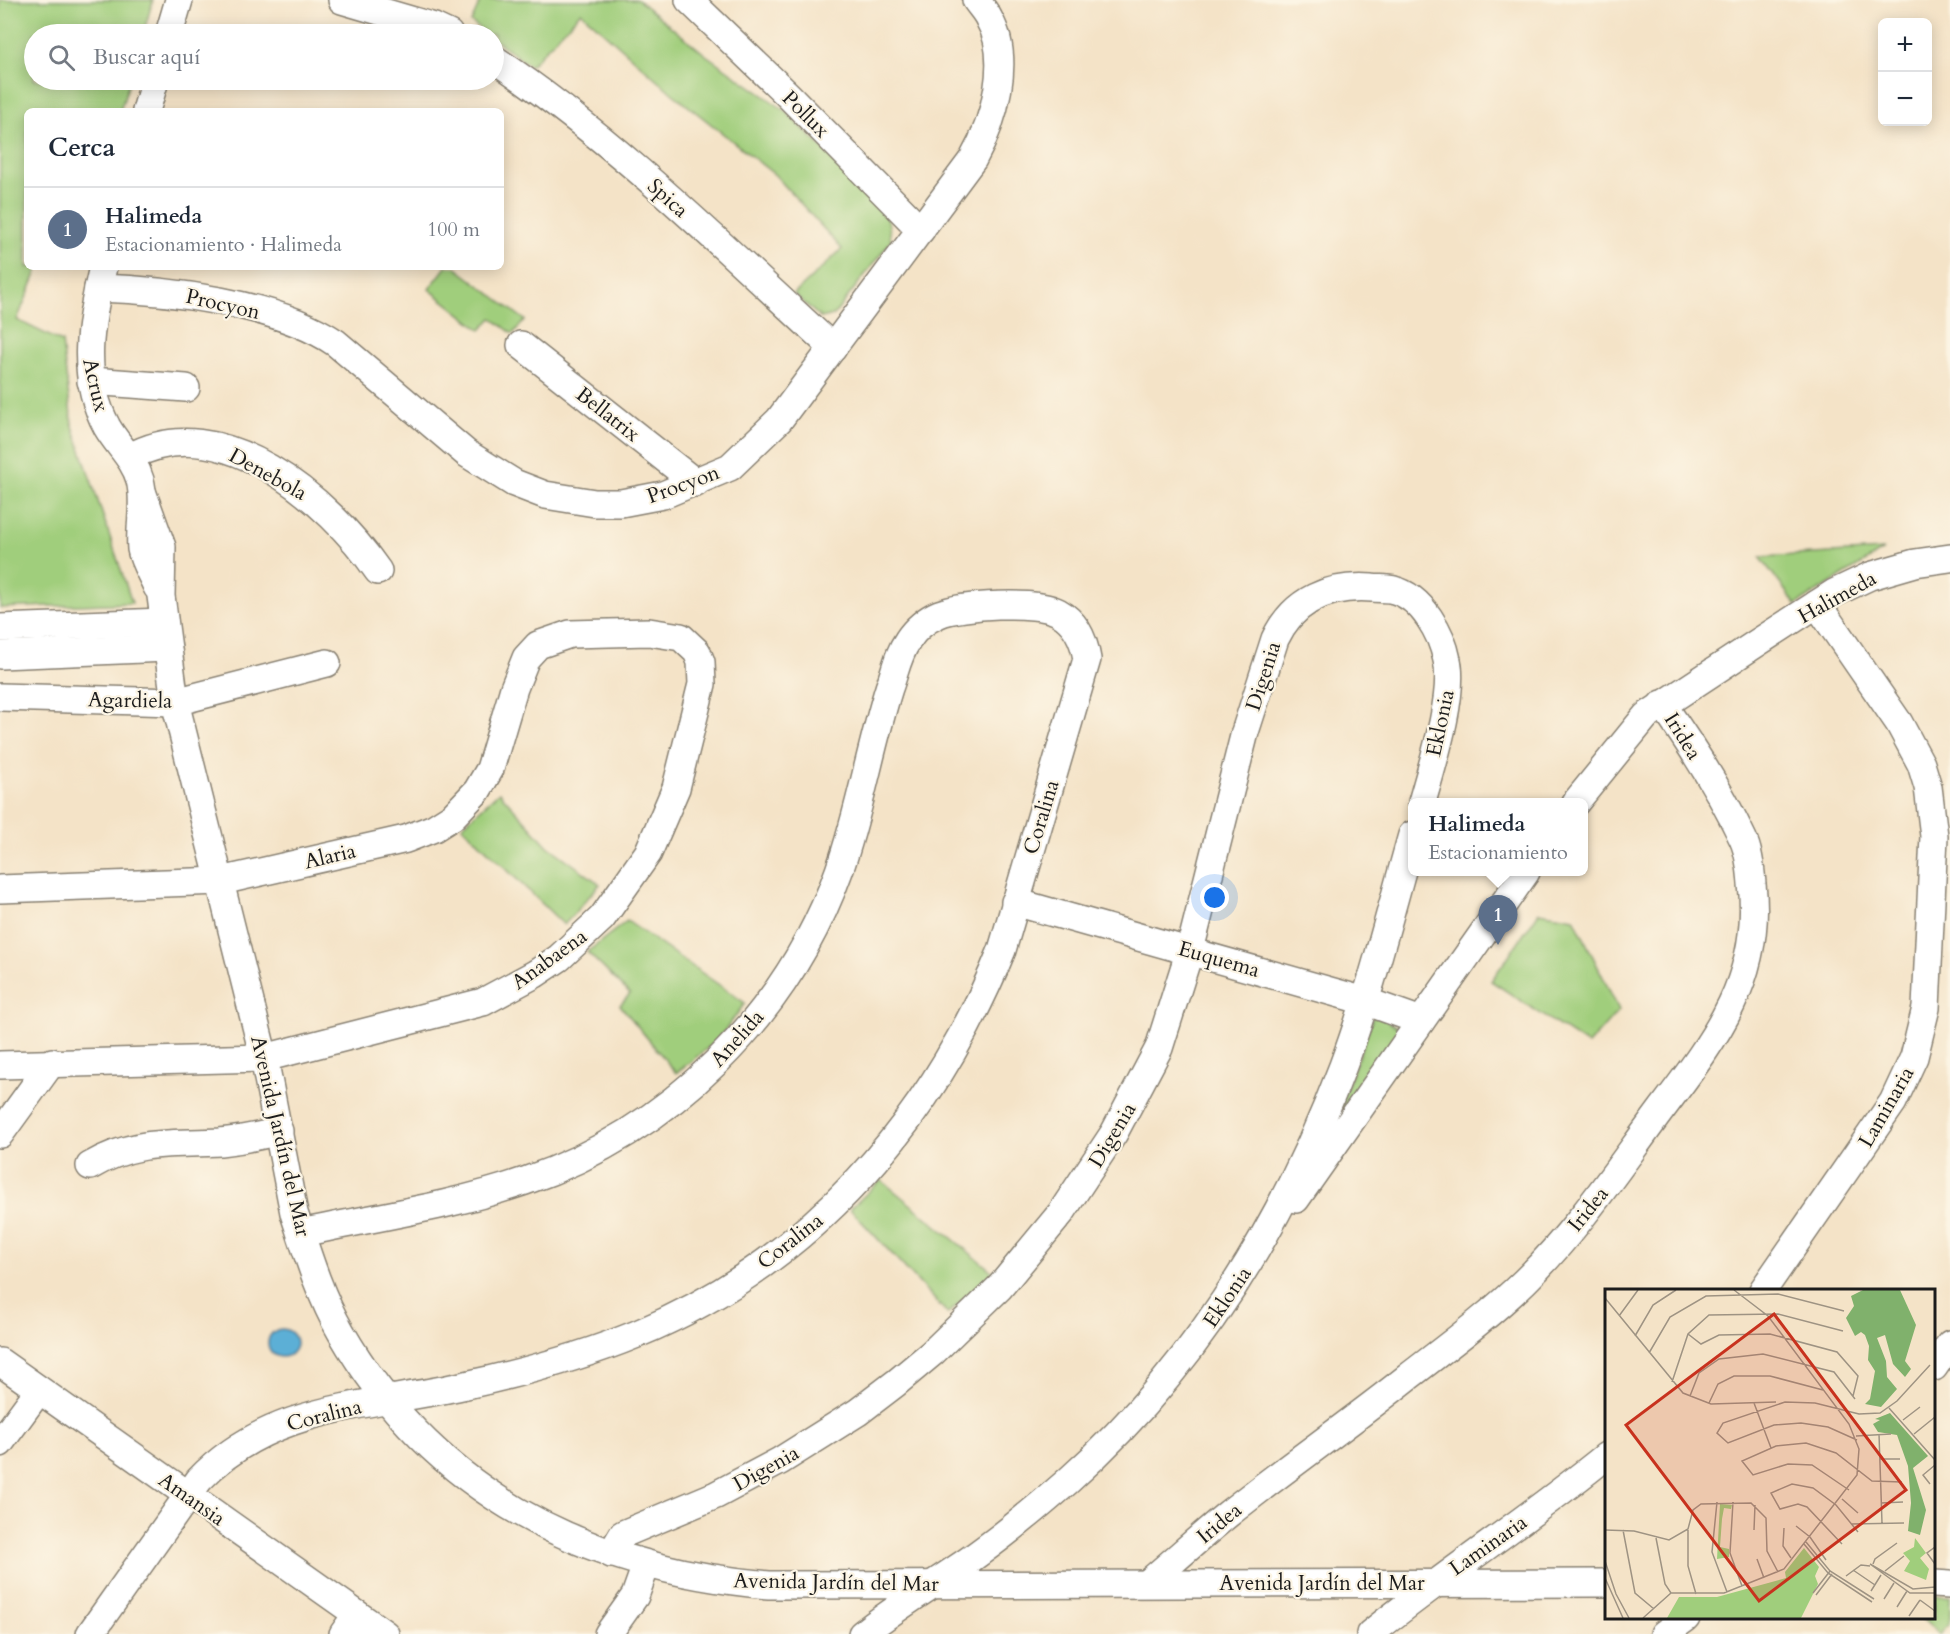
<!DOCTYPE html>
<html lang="es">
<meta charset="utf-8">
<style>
body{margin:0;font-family:Cardo,serif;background:#f2f2f3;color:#1f2937}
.controls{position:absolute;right:18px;top:18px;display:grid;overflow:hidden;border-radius:9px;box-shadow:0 3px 15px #0003}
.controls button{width:54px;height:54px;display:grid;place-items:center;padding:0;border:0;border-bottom:2px solid #e0e1e3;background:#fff;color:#1f2937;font:30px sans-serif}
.you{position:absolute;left:1215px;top:898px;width:21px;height:21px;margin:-15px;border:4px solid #fff;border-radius:50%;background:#1a73e8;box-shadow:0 0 0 9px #1a73e833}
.badge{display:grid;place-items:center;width:39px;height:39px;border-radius:50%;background:#111827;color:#fff;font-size:20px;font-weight:700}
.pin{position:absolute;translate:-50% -50px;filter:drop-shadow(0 2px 3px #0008)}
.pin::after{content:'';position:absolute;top:32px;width:21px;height:18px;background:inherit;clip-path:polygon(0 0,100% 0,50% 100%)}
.popup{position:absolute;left:1408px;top:798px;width:180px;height:78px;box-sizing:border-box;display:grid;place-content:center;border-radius:9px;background:#fff;filter:drop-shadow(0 2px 4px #0005);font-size:20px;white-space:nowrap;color:#747a83}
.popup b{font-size:22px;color:#1f2937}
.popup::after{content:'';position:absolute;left:50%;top:100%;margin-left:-12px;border:12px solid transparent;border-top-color:#fff}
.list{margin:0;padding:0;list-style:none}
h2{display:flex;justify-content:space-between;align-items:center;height:78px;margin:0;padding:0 24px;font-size:26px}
h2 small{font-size:20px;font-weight:400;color:#747a83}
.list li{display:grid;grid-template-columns:39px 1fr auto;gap:18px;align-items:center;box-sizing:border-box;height:84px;padding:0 24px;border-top:2px solid #e0e1e3}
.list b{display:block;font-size:22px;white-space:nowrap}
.list p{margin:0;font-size:20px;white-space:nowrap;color:#747a83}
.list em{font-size:20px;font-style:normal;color:#747a83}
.icon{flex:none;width:33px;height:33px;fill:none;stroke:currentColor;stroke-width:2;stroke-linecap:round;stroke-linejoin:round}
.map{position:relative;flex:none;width:1950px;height:1634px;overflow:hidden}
.search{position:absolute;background:#fff;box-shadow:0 3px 15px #0003;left:24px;top:24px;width:480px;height:66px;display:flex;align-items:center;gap:15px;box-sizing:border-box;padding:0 21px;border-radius:33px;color:#747a83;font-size:22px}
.panel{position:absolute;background:#fff;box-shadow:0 3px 15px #0003;left:24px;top:108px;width:480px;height:162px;border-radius:9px}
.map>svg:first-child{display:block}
.green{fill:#a0ce7c;stroke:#5e754c;stroke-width:1.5}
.water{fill:#5bafd6;stroke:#3c6679;stroke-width:1.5}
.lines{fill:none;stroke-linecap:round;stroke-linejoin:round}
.minor-casing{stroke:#888072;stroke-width:30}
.minor{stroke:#fff;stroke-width:27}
.labels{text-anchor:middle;stroke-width:4.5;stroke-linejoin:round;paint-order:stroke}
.street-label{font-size:21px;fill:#1c1c1c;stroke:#fcf5e5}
.inset-road{fill:none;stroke:#9e9383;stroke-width:1.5}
.view{fill:#c8321e;fill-opacity:0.15;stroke:#c8321e;stroke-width:3}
.inset-edge{fill:none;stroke:#1c1c1c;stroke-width:3}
</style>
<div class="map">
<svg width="1950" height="1634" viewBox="0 0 1950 1634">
<rect width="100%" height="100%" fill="#fcf5e5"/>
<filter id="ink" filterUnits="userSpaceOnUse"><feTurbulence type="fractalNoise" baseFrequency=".0167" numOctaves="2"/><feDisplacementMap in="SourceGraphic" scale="12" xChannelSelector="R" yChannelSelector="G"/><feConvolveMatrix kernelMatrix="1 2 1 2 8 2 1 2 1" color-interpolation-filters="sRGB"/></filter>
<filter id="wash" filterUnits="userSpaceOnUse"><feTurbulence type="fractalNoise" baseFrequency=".008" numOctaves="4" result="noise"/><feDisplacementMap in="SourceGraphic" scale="24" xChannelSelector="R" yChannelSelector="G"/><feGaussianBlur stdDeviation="1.35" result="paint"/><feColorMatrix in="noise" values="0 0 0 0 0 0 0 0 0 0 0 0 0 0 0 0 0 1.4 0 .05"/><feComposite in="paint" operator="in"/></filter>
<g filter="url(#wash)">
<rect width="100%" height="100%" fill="#f4e3c7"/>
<g class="green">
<path d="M0 0H153L143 34H34V80H130L120 111H27V267H39L17 320 62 342 72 423 132 603 0 608Z"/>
<path d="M481 0H638L706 55 783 109 887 212 891 241 834 315 821 318 794 294 842 249 775 175 673 94 581 12 530 66 494 39V34H488L471 22Z"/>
<path d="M446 267H455L525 320 513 334 492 318 481 330 429 289Z"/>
<path d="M1884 550 1796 605 1760 557Z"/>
<path d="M499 792 548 846 600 884 564 925 462 826Z"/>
<path d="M1539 912 1574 918 1619 1010 1588 1045 1491 981Z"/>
<path d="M627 921 745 1003 718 1040 676 1073 620 1005 630 994 587 952Z"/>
<path d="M1374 1014 1401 1029 1329 1136Z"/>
<path d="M881 1180 993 1272 948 1314 850 1209Z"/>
<path d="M1934 1596H1950V1623L1939 1634 1921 1618H1934Z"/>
</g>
<circle class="water" cx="282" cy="1343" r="14"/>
</g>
<g filter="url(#ink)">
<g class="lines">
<g class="minor-casing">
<g id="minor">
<path d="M342 0 434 27 449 34"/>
<path d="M689 0 787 94 921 230"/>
<path d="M169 34 179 0"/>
<path d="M494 59C617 141 724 248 833 348"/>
<path d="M146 111 155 80"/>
<path d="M103 267C90 321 79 375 107 427 118 446 134 459 140 480 146 503 139 526 141 549 143 561 152 575 157 587"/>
<path d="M98 288C168 290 277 303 336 343L466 453 514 483 545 495 595 503H621L663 495 730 467 779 420 973 159C994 122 1012 59 989 19 986 12 980 6 976 0"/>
<path d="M521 345 696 483"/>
<path d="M91 381 186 388"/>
<path d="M130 457C220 406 329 500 378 571"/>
<path d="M143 494 162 547 161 596 175 702 264 1058 294 1213C307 1253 320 1296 341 1332 434 1494 587 1569 769 1585L1606 1583"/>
<path d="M0 628 164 622"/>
<path d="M0 655 167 648"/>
<path d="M0 697 175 702 327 663"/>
<path d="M1576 802 1646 716 1757 643 1834 593 1870 576 1915 563 1950 558"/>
<path d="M0 889 221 881 406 839 434 828 453 816 477 791 490 769 514 688 526 658 538 645 570 634 649 632 681 637 697 652 701 662 702 684 676 788 648 853 602 918 559 958 535 974 483 1002 264 1058 0 1065"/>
<path d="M1015 902 1365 1001 1421 1021"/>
<path d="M0 1134 52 1062"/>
<path d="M90 1166C136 1139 170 1145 220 1142 240 1140 260 1136 279 1131"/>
<path d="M1296 1199 1526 872"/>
<path d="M1763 1290 1893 1102 1914 1057 1926 1008 1934 836 1928 787 1921 764 1899 723 1817 604"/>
<path d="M0 1362 385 1634"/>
<path d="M1934 1367 1950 1344"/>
<path d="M0 1443 39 1390"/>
<path d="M611 1554 623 1534 716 1495 780 1461 858 1412 896 1383 932 1353 1000 1287 1061 1213 1114 1133 1159 1048 1190 950 1245 732 1275 639C1294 599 1329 585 1372 588 1379 589 1387 588 1394 590 1422 597 1442 634 1447 660 1455 695 1432 766 1422 802"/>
<path d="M1149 1582C1175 1560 1201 1536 1228 1514 1287 1467 1349 1424 1408 1377 1448 1346 1489 1316 1525 1281 1578 1229 1618 1168 1662 1109 1715 1039 1763 977 1752 884 1751 870 1749 852 1743 839 1722 794 1691 745 1662 704"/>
<path d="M1934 1584 1950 1585"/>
<path d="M90 1634 199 1480C269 1406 364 1407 457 1387 518 1374 579 1358 637 1334 811 1262 932 1122 1002 950L1087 659C1084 640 1076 622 1058 612 1036 600 961 605 939 614 927 619 915 629 908 640 898 654 895 672 889 688 870 748 860 812 839 871 787 1016 670 1131 525 1181 453 1206 375 1217 301 1233"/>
<path d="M343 1634 357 1614"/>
<path d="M608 1634 635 1596 646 1565"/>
<path d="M862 1634C895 1608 931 1586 965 1563 1001 1538 1035 1510 1068 1481 1195 1368 1283 1225 1343 1066 1371 991 1390 912 1412 835"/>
<path d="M1370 1634C1447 1572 1530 1518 1606 1456"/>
<path d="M1664 1634 1686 1618"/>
</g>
</g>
<use href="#minor" class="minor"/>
</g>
</g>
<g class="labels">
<g class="street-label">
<text transform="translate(806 114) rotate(45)" y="7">Pollux</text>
<text transform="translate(668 198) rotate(42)" y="7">Spica</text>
<text transform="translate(223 304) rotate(13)" y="7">Procyon</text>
<text transform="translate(96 385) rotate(77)" y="7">Acrux</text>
<text transform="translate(608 414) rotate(38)" y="7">Bellatrix</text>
<text transform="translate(268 474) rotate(29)" y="7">Denebola</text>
<text transform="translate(683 484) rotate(-20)" y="7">Procyon</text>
<text transform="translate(1837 597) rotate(-29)" y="7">Halimeda</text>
<text transform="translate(1263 676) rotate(-72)" y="7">Digenia</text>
<text transform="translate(130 700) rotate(1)" y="7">Agardiela</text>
<text transform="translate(1440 723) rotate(-78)" y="7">Eklonia</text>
<text transform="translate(1683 736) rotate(58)" y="7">Iridea</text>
<text transform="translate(1041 817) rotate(-73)" y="7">Coralina</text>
<text transform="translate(330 856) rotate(-13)" y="7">Alaria</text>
<text transform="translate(549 959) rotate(-36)" y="7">Anabaena</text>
<text transform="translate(1219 959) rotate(16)" y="7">Euquema</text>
<text transform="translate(737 1038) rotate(-48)" y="7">Anelida</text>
<text transform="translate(1886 1107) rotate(-60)" y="7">Laminaria</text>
<text transform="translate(1112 1135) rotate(-59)" y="7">Digenia</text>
<text transform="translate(281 1136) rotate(77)" y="7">Avenida Jardín del Mar</text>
<text transform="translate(1588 1209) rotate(-51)" y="7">Iridea</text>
<text transform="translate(790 1241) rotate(-38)" y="7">Coralina</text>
<text transform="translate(1227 1297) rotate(-56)" y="7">Eklonia</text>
<text transform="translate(324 1415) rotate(-14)" y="7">Coralina</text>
<text transform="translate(766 1468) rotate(-29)" y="7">Digenia</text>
<text transform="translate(192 1499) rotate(35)" y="7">Amansia</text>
<text transform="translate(1219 1523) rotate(-40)" y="7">Iridea</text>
<text transform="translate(1488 1545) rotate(-35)" y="7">Laminaria</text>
<text transform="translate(836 1582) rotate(1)" y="7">Avenida Jardín del Mar</text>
<text x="1322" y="1590">Avenida Jardín del Mar</text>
</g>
</g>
<g transform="translate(1605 1289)">
<rect width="330" height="330" fill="#f4e3c7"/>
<path d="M115 215 127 216 126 220 119 219 117 230 115 258 124 260V268L112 270ZM310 249 321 264 315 269 324 280 321 291 299 282 305 272 298 264 309 258ZM199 259 214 278 210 287 213 295 196 329H62L74 308H112L181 289 180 283Z" fill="#a0ce7c"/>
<path d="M258 1H295L311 36 300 72 306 80 300 88 288 75 280 46 272 49 281 72 282 88 292 100 276 118 260 115 265 110 270 82 263 71 264 57 260 46 256 43 250 47 241 29 249 17 246 7ZM285 124 323 167 308 179 321 221 315 246 303 242 306 214 303 177 292 146 273 143 268 135 275 131 270 130Z" fill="#80b16c"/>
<path class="inset-road" d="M0 9 78 104 106 115 171 113M14 27 33 1M83 45 96 55 114 46 165 45 232 63 253 87 248 107M30 47 48 16 71 1M44 64 65 28 101 7 173 5 239 22M67 93 83 45 104 26 173 25 238 42M85 107 94 84 114 70 158 65 229 83 250 110M104 114 113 95 129 87H165L218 101M149 114 166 159M284 119 330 171M298 131 315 118M274 145 277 234M309 145 330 128M251 147 286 145M252 151 223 138 196 134 169 136 123 154 112 144 118 134 180 113 210 114 254 125 275 124 292 112 325 76M275 170H295M325 195 318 186 330 176M244 201 207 176 183 175 148 186 137 172 171 157 201 154 231 164 267 192 297 193M237 210 253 224M112 213 107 263 122 303M128 213 125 264 137 297M276 214 298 213M246 235 299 234M191 237 205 248 221 271M179 239 178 257 186 269M0 241 29 242 64 251 83 240 88 221 96 215 146 214 161 229 162 262 173 283M18 241 30 304 49 320M83 241V277L91 305M149 241 150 216M51 249 60 295 66 304M201 253 225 282 269 310M199 255 223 284 267 313M237 255 202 218 193 215 175 220 166 204 187 195 208 199 231 216 253 243M330 258 322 264 330 275M152 270 159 289M0 272 11 305 24 329M265 275 305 304H330M265 275 308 300 330 298M268 275 270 270 292 254M248 281 270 296M280 282 299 267M241 287 256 276 265 277M0 289 18 329M266 302 276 286M208 304 225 282M211 306 227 285M279 310 289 294M315 311 330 322M292 318 302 302M304 327 315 311M38 329 66 304H119L179 280 252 186 254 160 244 135 163 27 129 1"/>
<path class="view" d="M169 25 301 201 154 312 21 136Z"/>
<rect width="330" height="330" class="inset-edge"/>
</g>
</svg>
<div class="controls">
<button>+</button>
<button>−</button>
</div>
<div class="you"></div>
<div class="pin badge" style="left:1498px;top:945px;background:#5c6f8a">1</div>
<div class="popup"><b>Halimeda</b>Estacionamiento</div>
<div class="search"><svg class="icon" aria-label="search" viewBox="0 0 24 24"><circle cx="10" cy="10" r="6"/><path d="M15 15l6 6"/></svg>Buscar aquí</div>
<section class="panel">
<h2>Cerca<small></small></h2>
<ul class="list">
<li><span class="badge" style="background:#5c6f8a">1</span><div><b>Halimeda</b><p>Estacionamiento · Halimeda</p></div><em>100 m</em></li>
</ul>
</section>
</div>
